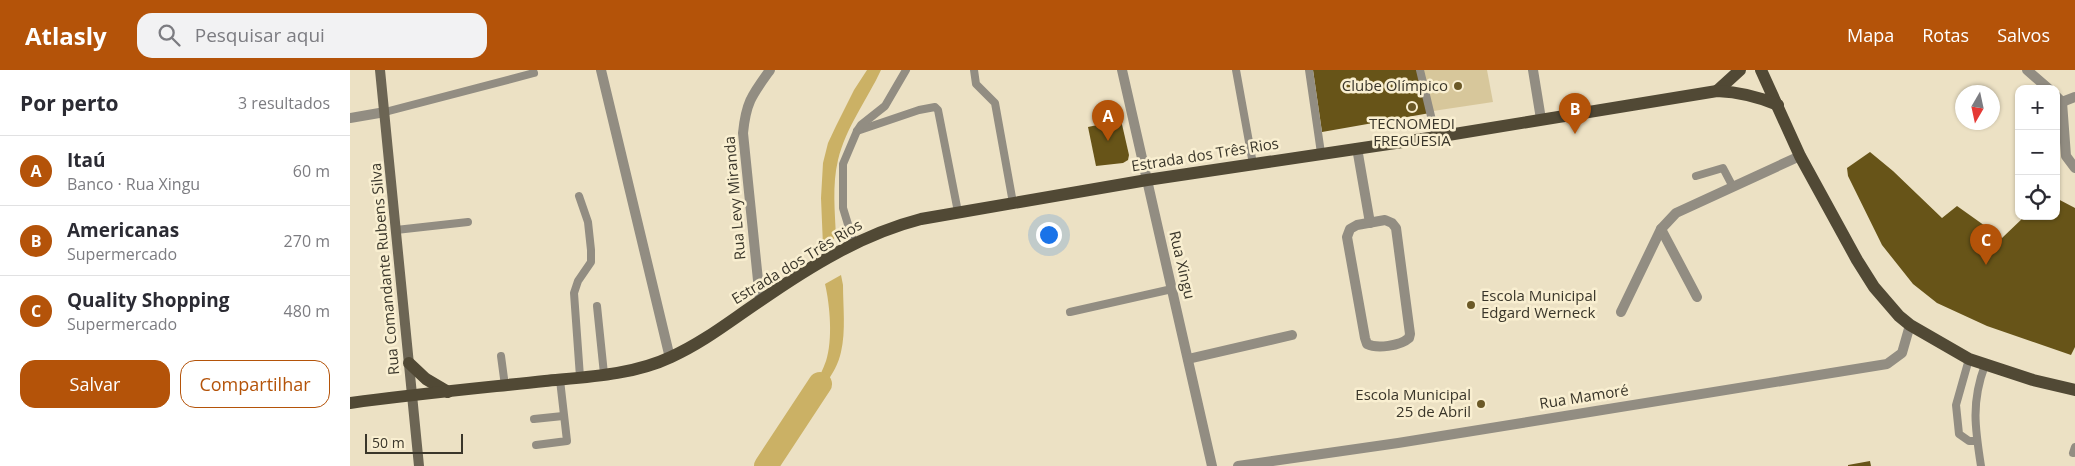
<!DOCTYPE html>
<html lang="pt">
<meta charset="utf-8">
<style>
body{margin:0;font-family:"Open Sans",sans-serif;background:#f2f2f3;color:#2b2b33}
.controls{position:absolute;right:15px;top:15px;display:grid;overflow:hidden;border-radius:10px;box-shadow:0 1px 4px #0004}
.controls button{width:45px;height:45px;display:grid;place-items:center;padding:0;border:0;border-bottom:1px solid #e1e1e2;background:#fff;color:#2b2b33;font:25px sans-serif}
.compass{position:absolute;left:1605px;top:15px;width:45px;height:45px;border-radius:50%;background:#fff;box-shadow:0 1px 4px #0004;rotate:189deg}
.scale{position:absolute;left:15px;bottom:12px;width:98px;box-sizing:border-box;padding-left:5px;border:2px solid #3a362a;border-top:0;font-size:14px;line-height:18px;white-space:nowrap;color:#3a362a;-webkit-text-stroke:4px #f9efd1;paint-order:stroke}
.you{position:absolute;left:698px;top:164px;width:18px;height:18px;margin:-12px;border:4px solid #fff;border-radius:50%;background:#1a73e8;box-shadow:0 0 0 8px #1a73e833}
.badge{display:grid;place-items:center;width:32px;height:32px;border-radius:50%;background:#b45309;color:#fff;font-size:16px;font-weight:700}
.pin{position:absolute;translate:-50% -41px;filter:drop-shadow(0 1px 2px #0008)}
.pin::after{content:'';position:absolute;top:26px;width:18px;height:15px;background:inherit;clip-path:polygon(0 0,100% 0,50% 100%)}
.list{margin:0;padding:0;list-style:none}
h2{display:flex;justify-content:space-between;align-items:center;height:65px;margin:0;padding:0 20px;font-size:21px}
h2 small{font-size:16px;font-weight:400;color:#7c7c81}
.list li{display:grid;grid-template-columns:32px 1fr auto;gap:15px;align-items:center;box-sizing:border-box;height:70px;padding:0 20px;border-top:1px solid #e1e1e2}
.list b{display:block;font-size:19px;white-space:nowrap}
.list p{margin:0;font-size:16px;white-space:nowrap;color:#7c7c81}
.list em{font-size:16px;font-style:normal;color:#7c7c81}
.actions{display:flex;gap:10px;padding:15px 20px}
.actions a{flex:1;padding:11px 0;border:1px solid #b45309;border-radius:15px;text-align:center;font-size:18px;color:#b45309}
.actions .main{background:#b45309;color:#fff}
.icon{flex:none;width:28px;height:28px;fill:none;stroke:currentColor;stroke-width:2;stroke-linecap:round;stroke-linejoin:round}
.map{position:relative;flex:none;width:1725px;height:396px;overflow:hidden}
header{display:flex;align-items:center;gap:30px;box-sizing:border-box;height:70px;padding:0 25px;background:#b45309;color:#fff}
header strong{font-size:24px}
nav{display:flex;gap:28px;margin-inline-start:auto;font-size:18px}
.search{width:350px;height:45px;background:#f2f2f3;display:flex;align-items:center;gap:12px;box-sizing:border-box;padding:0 18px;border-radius:15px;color:#7c7c81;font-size:19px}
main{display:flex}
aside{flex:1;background:#fff}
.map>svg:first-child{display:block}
.green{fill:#d7c79b}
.water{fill:#cbb165}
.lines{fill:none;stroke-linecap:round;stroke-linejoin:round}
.river{stroke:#cbb165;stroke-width:24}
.building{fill:#675418}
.lane{stroke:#928d82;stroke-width:8}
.street{stroke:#928d82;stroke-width:10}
.secondary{stroke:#6c6554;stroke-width:10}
.primary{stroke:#514935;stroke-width:12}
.poi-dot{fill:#6b5927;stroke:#f9efd1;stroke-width:2}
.labels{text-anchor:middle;stroke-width:5;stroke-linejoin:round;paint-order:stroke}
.poi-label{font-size:15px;fill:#3a362a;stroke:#f9efd1;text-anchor:end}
.street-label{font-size:15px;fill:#3a362a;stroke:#f9efd1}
</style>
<header>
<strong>Atlasly</strong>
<div class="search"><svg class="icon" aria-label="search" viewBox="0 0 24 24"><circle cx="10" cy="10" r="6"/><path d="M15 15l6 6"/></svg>Pesquisar aqui</div>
<nav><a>Mapa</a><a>Rotas</a><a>Salvos</a></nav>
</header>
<main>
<aside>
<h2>Por perto<small>3 resultados</small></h2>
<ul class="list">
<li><span class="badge">A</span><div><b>Itaú</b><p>Banco · Rua Xingu</p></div><em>60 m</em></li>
<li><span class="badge">B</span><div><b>Americanas</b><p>Supermercado</p></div><em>270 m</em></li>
<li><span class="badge">C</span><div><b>Quality Shopping</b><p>Supermercado</p></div><em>480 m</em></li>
</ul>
<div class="actions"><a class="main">Salvar</a><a>Compartilhar</a></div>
</aside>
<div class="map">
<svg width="1725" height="396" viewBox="0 0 1725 396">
<rect width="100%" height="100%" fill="#ece1c4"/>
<path class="green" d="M1072 0H1137L1143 32 1083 41Z"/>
<g class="water">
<path d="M517 0H531C517 30 496 57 488 90 482 115 485 142 486 167L473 176 471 128 473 93 478 73 486 56 504 20Z"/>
<path d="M491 205 493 215C493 236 496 261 491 282 486 305 468 323 453 341 460 324 470 308 476 291 483 270 480 235 475 214Z"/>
</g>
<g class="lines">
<path class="river" d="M416 396 470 314"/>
</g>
<g class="building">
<path d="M963 0H1068L1080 43 972 62Z"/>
<path d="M771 50 779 85 778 90 773 93 746 96 738 57Z"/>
<path d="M1520 82 1543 101 1592 148 1607 136 1652 168 1675 146H1706V128L1725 138V277L1721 285 1637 256 1587 233 1563 214 1532 175 1498 106 1497 98Z"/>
<path d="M1520 391 1521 396H1498V395Z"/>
</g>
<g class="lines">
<g class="lane">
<path d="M624 0 626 14 645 33 663 133"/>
<path d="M886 0 903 94"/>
<path d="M959 0 971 83"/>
<path d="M1070 0 1086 67"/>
<path d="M35 42 184 3"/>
<path d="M507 61 569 40 585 37 588 40 608 142"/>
<path d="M1346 106 1373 98 1383 117"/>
<path d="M229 126 238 152 241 180V192L228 211 224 223 230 307"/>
<path d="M46 160 118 152"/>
<path d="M504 174 493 138V94L507 61 511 55 535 36 556 0"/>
<path d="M247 236 254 304"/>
<path d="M720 242 822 219"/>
<path d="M151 286 155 316"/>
<path d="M1619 289 1606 335 1609 364 1619 371H1627"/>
<path d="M184 349 213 346"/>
<path d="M186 375 217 371 210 310"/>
<path d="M1723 383 1725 377"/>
<path d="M1631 396C1625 358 1621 332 1635 295"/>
</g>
<g class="street">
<path d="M251 0 320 288"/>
<path d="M772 0 862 396"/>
<path d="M1183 0 1191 49"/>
<path d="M1677 0 1699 19"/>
<path d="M1706 26 1712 32 1716 86 1725 98"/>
<path d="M1712 32 1725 27"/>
<path d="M0 48 35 42"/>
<path d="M1007 78 1020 153"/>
<path d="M1035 150 1042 153 1046 158 1060 264 1059 268C1050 276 1027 279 1017 274L1015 268 997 167 1000 159 1007 155Z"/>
<path d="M1311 159 1347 227"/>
<path d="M410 230 393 63C396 32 402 25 420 0"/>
<path d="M1271 242 1311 159 1326 143 1450 86"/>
<path d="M838 289 942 265"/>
<path d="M888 396 1048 373 1537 294 1552 283 1560 255"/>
</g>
<path class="secondary" d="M30 0 69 396"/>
<g class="primary">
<path d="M1411 0 1450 86 1507 190 1524 217 1549 246 1560 255 1619 289 1683 310 1725 320"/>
<path d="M1367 21 1390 0"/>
<path d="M59 293 76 309 98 322"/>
<path d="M0 333C65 324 130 318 195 311 237 307 283 305 321 287 354 272 380 251 410 231 459 197 512 164 571 149L797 110 1086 67 1367 21C1389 22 1407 26 1428 35"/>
</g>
</g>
<g class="poi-dot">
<circle cx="1108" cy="16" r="5"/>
<circle cx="1062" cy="37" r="5"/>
<circle cx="1121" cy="235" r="5"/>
<circle cx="1131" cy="334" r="5"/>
</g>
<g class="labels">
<g class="poi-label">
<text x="1098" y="21">Clube Olímpico</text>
<text x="1062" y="59" text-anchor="middle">TECNOMEDI<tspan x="1062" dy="17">FREGUESIA</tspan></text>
<text x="1131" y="231" text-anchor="start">Escola Municipal<tspan x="1131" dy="17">Edgard Werneck</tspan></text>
<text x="1121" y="330">Escola Municipal<tspan x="1121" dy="17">25 de Abril</tspan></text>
</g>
<g class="street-label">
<text transform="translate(855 85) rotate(-9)" y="5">Estrada dos Três Rios</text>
<text transform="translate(385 128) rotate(-95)" y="5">Rua Levy Miranda</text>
<text transform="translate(447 192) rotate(-31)" y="5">Estrada dos Três Rios</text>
<text transform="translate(832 195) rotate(77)" y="5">Rua Xingu</text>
<text transform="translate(35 199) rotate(-95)" y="5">Rua Comandante Rubens Silva</text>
<text transform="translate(1234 327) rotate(-9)" y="5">Rua Mamoré</text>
</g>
</g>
</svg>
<div class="controls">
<button>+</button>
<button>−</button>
<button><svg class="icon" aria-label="locate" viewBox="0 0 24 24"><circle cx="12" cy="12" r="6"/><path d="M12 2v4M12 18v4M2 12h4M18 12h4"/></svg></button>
</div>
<svg class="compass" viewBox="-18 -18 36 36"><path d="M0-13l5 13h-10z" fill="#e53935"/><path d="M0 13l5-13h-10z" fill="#7c7c81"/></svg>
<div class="scale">50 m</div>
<div class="you"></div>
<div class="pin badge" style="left:758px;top:71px">A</div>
<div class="pin badge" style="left:1225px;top:64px">B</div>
<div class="pin badge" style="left:1636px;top:195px">C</div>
</div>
</main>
